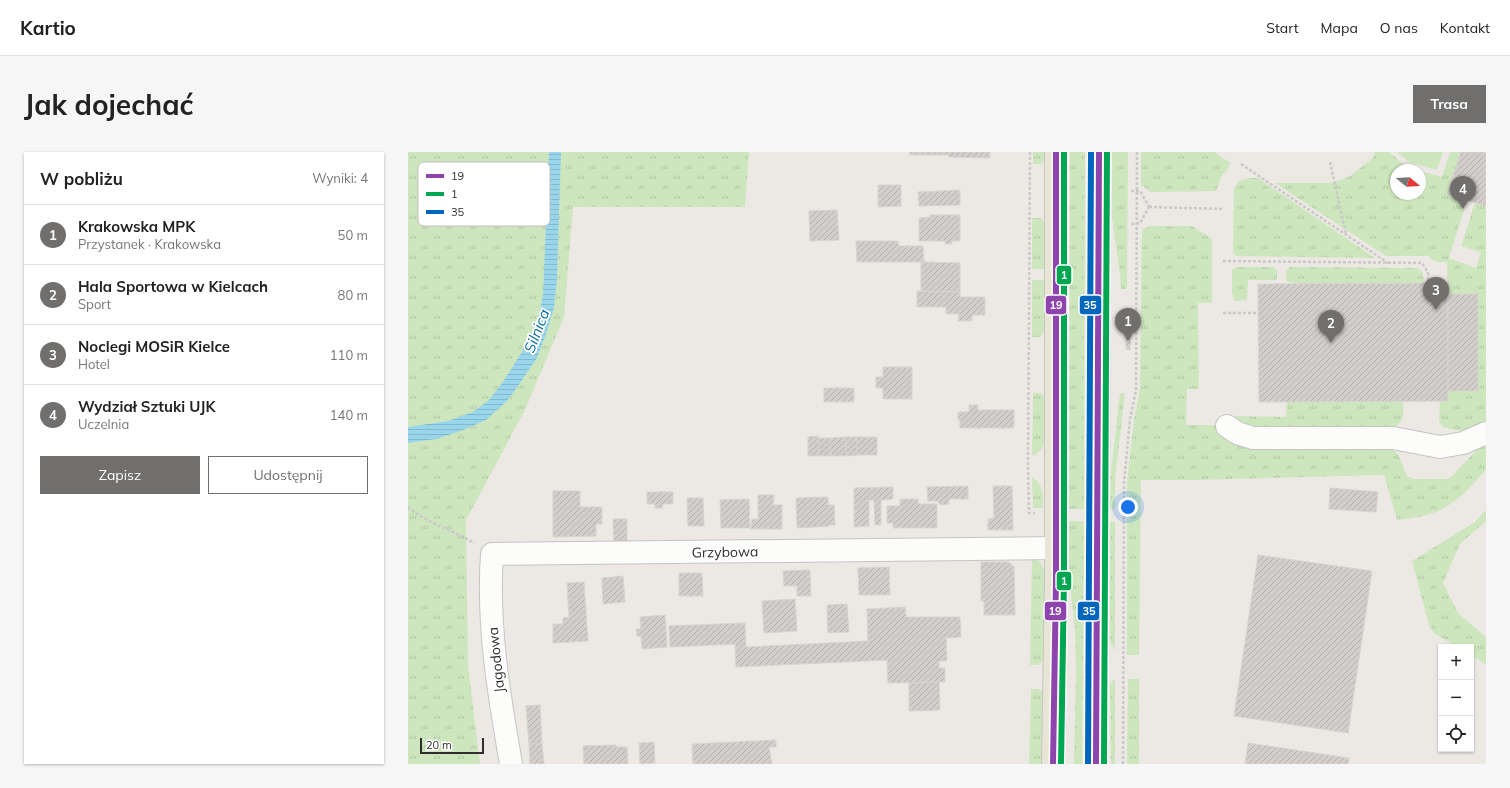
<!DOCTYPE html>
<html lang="pl">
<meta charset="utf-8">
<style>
body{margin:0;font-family:Mulish,sans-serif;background:#f6f6f6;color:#222}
.controls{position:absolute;right:12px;bottom:12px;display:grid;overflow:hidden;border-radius:0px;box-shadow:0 1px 3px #0004}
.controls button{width:36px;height:36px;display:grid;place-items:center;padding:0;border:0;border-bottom:1px solid #e0e0e0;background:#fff;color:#222;font:20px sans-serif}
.compass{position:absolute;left:982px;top:12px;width:36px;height:36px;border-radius:50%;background:#fff;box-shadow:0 1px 3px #0004;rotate:108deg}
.scale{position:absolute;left:12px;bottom:10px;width:64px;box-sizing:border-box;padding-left:4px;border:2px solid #2e2e2e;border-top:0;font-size:11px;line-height:14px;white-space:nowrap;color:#2e2e2e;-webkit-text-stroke:3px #fff;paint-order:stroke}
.you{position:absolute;left:720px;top:355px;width:14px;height:14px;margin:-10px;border:3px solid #fff;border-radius:50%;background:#1a73e8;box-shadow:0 0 0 6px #1a73e833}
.badge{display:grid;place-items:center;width:26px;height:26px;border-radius:50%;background:#706f6e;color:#fff;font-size:13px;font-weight:700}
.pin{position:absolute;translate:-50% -33px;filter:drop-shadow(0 1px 2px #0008)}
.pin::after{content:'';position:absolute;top:21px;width:14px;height:12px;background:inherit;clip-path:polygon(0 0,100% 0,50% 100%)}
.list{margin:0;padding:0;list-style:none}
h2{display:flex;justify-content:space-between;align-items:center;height:52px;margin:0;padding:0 16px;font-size:17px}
h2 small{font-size:13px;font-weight:400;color:#767676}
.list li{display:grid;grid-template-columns:26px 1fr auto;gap:12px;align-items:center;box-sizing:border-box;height:60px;padding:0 16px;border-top:1px solid #e0e0e0}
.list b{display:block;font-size:15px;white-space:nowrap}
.list p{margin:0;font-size:13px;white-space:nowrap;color:#767676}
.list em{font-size:13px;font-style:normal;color:#767676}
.actions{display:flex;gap:8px;padding:12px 16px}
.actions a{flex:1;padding:9px 0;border:1px solid #706f6e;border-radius:0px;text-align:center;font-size:14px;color:#706f6e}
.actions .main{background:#706f6e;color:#fff}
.icon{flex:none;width:22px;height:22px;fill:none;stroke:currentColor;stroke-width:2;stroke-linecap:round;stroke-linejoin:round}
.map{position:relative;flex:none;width:1078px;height:612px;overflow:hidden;border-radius:0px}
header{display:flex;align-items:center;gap:24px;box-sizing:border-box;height:56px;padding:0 20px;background:#fff;border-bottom:1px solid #e0e0e0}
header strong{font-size:19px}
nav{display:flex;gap:22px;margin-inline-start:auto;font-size:14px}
.intro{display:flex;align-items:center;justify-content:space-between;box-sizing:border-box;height:96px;padding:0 24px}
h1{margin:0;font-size:28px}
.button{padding:10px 18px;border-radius:0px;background:#706f6e;color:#fff;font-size:14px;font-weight:700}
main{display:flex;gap:24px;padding:0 24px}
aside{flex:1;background:#fff;border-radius:0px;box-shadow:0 1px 3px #0004}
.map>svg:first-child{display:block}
.grass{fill:url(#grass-tufts)}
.park{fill:#cee6be}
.water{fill:url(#water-rules)}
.building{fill:url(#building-hatch);stroke:#d7d4d0}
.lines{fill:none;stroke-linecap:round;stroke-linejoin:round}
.minor-casing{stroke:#c5c4c5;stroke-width:24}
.major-casing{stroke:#c6c5c4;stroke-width:24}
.path{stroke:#c9c9c8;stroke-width:2.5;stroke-dasharray:3 2;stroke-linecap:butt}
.minor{stroke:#fcfcfb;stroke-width:22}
.major{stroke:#e8e4d6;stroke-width:22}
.bus-1-casing{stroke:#fff;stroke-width:9}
.bus-2-casing{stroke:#fff;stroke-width:9}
.bus-3-casing{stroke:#fff;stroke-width:9}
.bus-1{stroke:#8e44ad;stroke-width:6}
.bus-2{stroke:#00a651;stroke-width:6}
.bus-3{stroke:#0065bd;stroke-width:6}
.labels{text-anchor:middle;stroke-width:3.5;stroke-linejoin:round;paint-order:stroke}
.street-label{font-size:14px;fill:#2e2e2e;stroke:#fff}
.water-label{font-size:15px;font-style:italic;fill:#0d6fa3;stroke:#fff}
.key{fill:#fff;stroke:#c0c0c0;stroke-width:1}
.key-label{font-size:11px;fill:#2e2e2e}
.line-badge{stroke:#fff;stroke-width:1.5}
.badge-label{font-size:11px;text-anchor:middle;font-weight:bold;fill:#fff}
</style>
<header>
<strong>Kartio</strong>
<nav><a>Start</a><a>Mapa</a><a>O nas</a><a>Kontakt</a></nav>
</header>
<div class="intro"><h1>Jak dojechać</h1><a class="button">Trasa</a></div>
<main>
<aside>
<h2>W pobliżu<small>Wyniki: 4</small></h2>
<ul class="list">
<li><span class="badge">1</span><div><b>Krakowska MPK</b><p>Przystanek · Krakowska</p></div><em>50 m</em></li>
<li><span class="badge">2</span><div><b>Hala Sportowa w Kielcach</b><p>Sport</p></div><em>80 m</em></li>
<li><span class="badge">3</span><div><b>Noclegi MOSiR Kielce</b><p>Hotel</p></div><em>110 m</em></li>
<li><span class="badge">4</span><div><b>Wydział Sztuki UJK</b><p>Uczelnia</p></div><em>140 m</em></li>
</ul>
<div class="actions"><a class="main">Zapisz</a><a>Udostępnij</a></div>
</aside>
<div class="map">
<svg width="1078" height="612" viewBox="0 0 1078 612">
<defs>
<pattern id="grass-tufts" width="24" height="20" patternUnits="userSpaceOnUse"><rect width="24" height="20" fill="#cee6be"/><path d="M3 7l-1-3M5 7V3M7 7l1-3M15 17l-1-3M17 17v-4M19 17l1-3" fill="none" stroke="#b1c6a4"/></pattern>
<pattern id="water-rules" width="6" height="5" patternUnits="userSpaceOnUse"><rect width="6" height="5" fill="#99d6ec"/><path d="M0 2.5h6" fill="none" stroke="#84b8cb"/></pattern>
<pattern id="building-hatch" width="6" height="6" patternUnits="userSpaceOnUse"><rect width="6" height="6" fill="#d1cecb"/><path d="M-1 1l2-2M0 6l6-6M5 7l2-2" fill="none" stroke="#b4b1af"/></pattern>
</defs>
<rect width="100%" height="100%" fill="#ece8e4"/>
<g class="grass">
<path d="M0 0H341L337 55H165L156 165 117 258 58 368 60 513 72 612H0Z"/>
<path d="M625 0H636V9L633 12H625Z"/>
<path d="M662 0H677L676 357H661Z"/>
<path d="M704 0H720L719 137H713L712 123 704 65Z"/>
<path d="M733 0H807L811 4 823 11 819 18 814 23 808 39 743 40 733 33Z"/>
<path d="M967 0H981L999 15 1010 18H988V42H1012V19L1034 25 1042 0H1053L1040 42 1059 48 1041 106 1068 116 1073 100 1053 94 1067 51 1078 54V274C1061 280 1052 280 1035 275L1031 269 1032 249H1040V239H1070V142H1040L1039 110C1031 110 1025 111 1021 104H978L867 31H920L933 28 942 24 965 6Z"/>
<path d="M841 26H850L967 106 828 104 825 101 826 36 831 29Z"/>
<path d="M624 66H632L636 69V117H624Z"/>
<path d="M742 74H784L804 87V151H790L791 237H779L778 273H813L982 296 990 302 999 324 1005 327H1040L1046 322 1078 288V318C1065 332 1052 348 1034 357 1021 364 1004 366 989 368L976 323 785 328H733L731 503H719V329L726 268 732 237 734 78Z"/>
<path d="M828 115H866L869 118V128H840L839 148 826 149 824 141V118Z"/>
<path d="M882 115 1010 116 1015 121 1016 131 892 132 878 129V119Z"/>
<path d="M624 128H636V181L632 185H624Z"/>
<path d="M625 241H632L636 244V293L630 301 624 304Z"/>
<path d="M712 241H717L707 327V357H702L703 320Z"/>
<path d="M995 249C996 264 996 267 985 278L845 280 829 270 827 264 878 265 879 250Z"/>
<path d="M624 325C636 333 635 342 635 356H625Z"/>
<path d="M1078 358V369L1052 392 1035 431 1050 461 1078 485V512L1063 503V495H1049L1026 481 1021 473 1004 409 1067 370Z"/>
<path d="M661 369H676L674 612H666L668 518 667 477 661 425Z"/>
<path d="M702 370H707V499L702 489Z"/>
<path d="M624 404C632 408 636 414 637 423L635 509 630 513H622Z"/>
<path d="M720 527H731V612H719Z"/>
<path d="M705 528H707V612H703L702 533Z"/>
<path d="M623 537H631L635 540 633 612H621Z"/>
</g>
<path class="park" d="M989 0H1035L1029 18 1001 10Z"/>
<path class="water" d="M141 0H153L149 127 146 156 138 182 129 206 108 237 98 250 78 268 53 279 28 287 0 291V275L40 269 65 260 81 248 95 230 124 184 132 159 135 142Z"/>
<g class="building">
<path d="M502 0H582V6L541 5V3H502Z"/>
<path d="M1053 0H1078V54L1039 42Z"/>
<path d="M470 33H493V54L470 55Z"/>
<path d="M552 38V53L511 54 510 40Z"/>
<path d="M429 58 431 88 402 89 401 59Z"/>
<path d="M522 63H552V89H544V92H537V89H511V66L523 65Z"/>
<path d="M448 89H490L491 94H515L516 110H449Z"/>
<path d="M513 110 552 111V140L513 139Z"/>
<path d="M1020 131H1040V249L851 250 850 132Z"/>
<path d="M509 139 552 140V145H577V163H564V169H550L551 162H538V155H509Z"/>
<rect x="1040" y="142" width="30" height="97"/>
<path d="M718 181 723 182 722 198 718 197Z"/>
<path d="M475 215H504V247H475V236H468V225H475Z"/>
<rect x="416" y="236" width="30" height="14"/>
<path d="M561 253H570V258H606V276H552V268H550V260H561Z"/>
<path d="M410 284 411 304H400V285Z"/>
<path d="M438 285V304H423L422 286Z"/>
<path d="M438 285H449V303L438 304Z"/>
<rect x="449" y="285" width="20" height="18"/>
<path d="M410 286H422L423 304H411Z"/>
<path d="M560 334V347H541V352L533 353 529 349H520L519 335Z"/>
<path d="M585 334H604L605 378H580V367L586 366Z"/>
<path d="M485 335V347L473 348V373H467L466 348H461V374L446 375V336Z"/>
<path d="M922 336 970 340 968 360 921 357Z"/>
<path d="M145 339H172V355H194V372H188V384L145 385Z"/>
<path d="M239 340H265V352H254L255 356H247V352H239Z"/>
<path d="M350 343H366L365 353H374V377H343L344 367H350Z"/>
<path d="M420 345V353H426L427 373H421V374L389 376 388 346Z"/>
<path d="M279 346H295L296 374H280Z"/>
<path d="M341 347 342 376H313L312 348Z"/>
<path d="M492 347H510V352H529V376H485V371H479V354H492Z"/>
<path d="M205 367H219V390H206Z"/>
<path d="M850 403 964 419 940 581 826 564Z"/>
<path d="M573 410H601L606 415 607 463H576V449H573Z"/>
<path d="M481 415 482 443H451L450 416Z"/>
<path d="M402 418 403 444H389V434H376L375 419Z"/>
<path d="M271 421H294L295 444H271Z"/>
<path d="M215 424 217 450 195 452 194 426Z"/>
<path d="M176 430 180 489 145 491V472H155V466L161 465 159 431Z"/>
<path d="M387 447 389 479 356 481 354 449Z"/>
<path d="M439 452 441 480 420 481 419 453Z"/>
<path d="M497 455 498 465H552L553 485 538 486 539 509H531V516H537V530L480 531 479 508 328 515 327 492 262 495 261 474 337 471 338 495 460 489 459 457Z"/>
<path d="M257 463 259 495 234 497 233 484H229L228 477H233L232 465Z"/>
<path d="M531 530 532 558 501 559V531Z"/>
<path d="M132 553 134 592H121L118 554Z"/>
<path d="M368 588V595H361L364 612H285L284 592Z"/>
<path d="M246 590 247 611 232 612 231 591Z"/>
<path d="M840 591 941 606 940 612H837Z"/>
<path d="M121 592H134L136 612H122Z"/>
<path d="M208 593V595H219L220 612H176L175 594Z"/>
</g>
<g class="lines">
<g class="minor-casing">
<g id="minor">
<path d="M819 274 829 281 845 286H985L1032 295 1055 291 1078 281"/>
<path d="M103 612C91 543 79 473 84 402L648 396"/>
</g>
</g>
<g class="major-casing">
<g id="major">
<path d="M645 612 648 427V0"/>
<path d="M688 612 691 183V0"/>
</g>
</g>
<g class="path">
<path d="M622 0 620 314 621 361H627"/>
<path d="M922 10 938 82"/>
<path d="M833 12 980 111"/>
<path d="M723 39H732L741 55"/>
<path d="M741 55 815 57"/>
<path d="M723 72 732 71 741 55"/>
<path d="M815 109 1014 111 1020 120V131"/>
<path d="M815 161H851"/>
<path d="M0 355C18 371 45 378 66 391"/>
<path d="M715 612 716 330 722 267 728 238 729 0"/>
</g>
<use href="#minor" class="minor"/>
<use href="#major" class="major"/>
<g class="bus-1-casing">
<g id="bus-1">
<path d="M645 612 648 427V0"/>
<path d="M688 612 691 0"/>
</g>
</g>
<g class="bus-2-casing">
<g id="bus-2">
<path d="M653 612 656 427V0"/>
<path d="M696 612 699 0"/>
</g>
</g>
<g class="bus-3-casing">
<path id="bus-3" d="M680 612 683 0"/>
</g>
<use href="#bus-1" class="bus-1"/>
<use href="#bus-2" class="bus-2"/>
<use href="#bus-3" class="bus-3"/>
</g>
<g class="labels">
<g class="street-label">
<text transform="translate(317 400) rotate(-1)" y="5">Grzybowa</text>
<text transform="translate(88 508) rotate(-96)" y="5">Jagodowa</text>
</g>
<g class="water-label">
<text transform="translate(129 179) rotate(-69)" y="5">Silnica</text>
</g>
</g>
<rect x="10" y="10" width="132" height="64" rx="6" class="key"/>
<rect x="18" y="22" width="18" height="4" fill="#8e44ad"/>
<rect x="18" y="40" width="18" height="4" fill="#00a651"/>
<rect x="18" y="58" width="18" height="4" fill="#0065bd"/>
<g class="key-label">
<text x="43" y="28">19</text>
<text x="43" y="46">1</text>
<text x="43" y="64">35</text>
</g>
<g class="line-badge">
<rect x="648" y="113" width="16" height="20" rx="4" fill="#00a651"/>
<rect x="671" y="143" width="23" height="20" rx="4" fill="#0065bd"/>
<rect x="637" y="143" width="22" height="20" rx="4" fill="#8e44ad"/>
<rect x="648" y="419" width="16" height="20" rx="4" fill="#00a651"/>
<rect x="669" y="449" width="23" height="20" rx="4" fill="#0065bd"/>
<rect x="636" y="449" width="23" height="20" rx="4" fill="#8e44ad"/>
</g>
<g class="badge-label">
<text x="656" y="127">1</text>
<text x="682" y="157">35</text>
<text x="648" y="157">19</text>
<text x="656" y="433">1</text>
<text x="681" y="463">35</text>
<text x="647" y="463">19</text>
</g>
</svg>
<div class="controls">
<button>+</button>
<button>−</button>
<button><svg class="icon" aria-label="locate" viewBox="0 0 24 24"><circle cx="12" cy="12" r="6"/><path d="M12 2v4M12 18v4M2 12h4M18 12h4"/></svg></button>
</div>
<svg class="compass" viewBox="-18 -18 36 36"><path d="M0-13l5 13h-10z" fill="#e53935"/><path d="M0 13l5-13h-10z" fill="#767676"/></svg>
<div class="scale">20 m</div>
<div class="you"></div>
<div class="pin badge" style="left:720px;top:189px">1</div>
<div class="pin badge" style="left:923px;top:191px">2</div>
<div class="pin badge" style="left:1028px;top:158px">3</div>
<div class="pin badge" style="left:1055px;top:57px">4</div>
</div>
</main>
